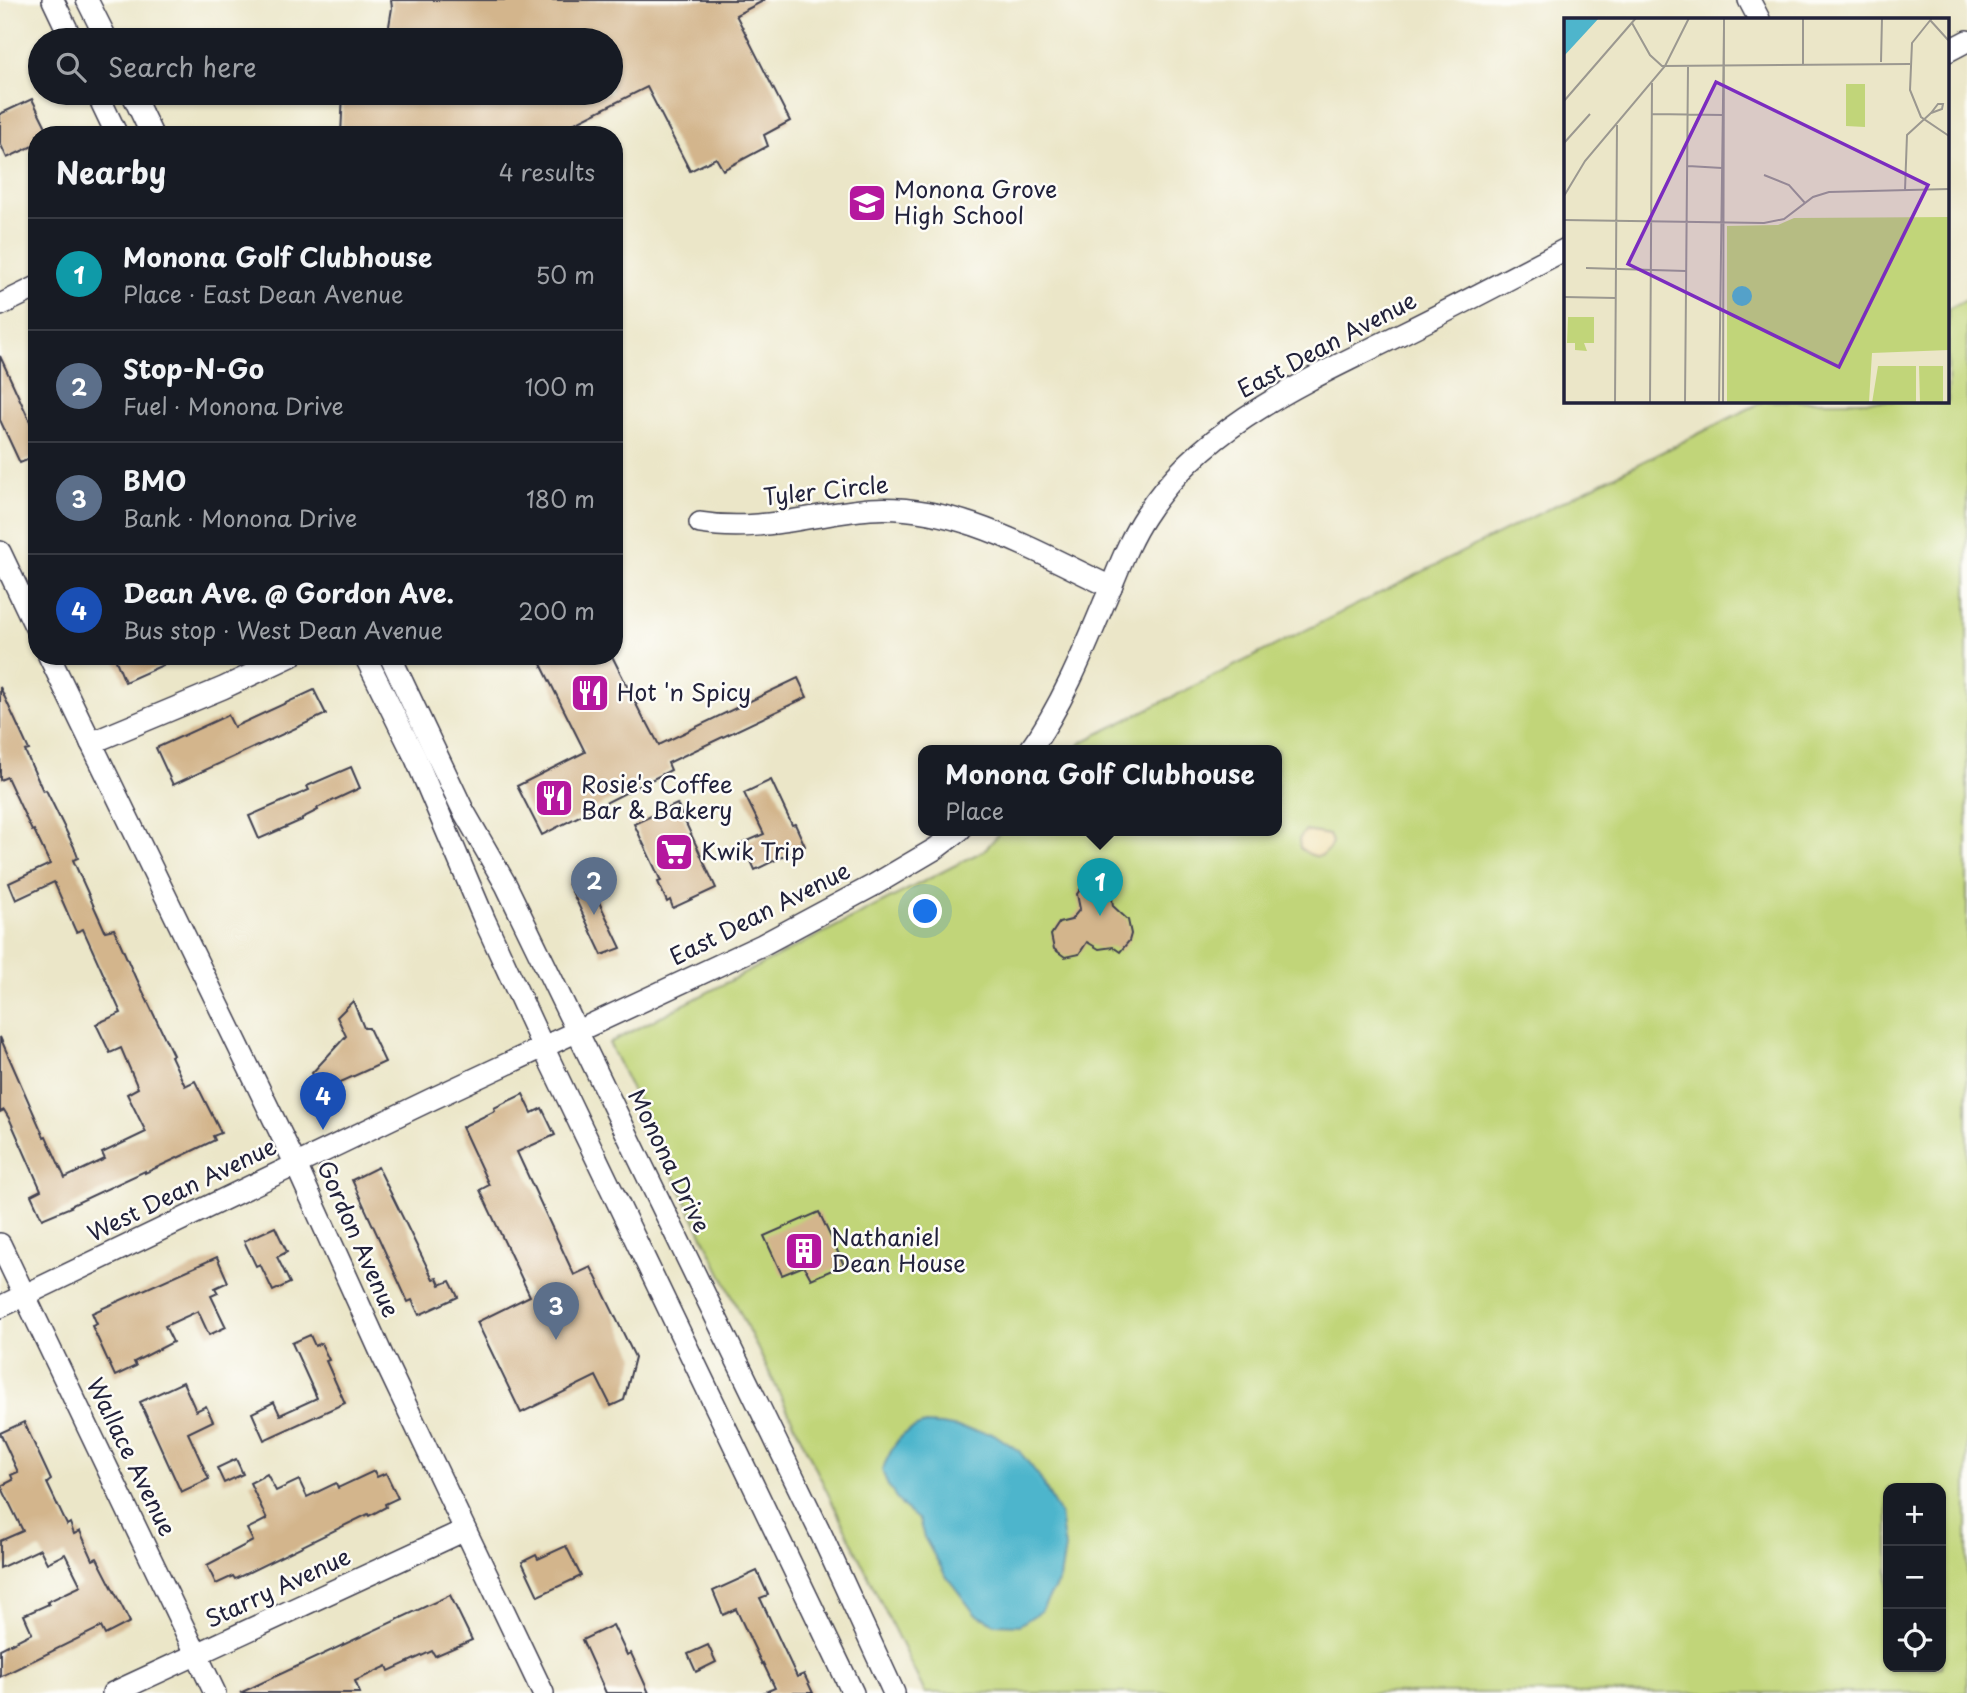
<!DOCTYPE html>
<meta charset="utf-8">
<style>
body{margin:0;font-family:"Playpen Sans",sans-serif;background:#20242c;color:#f1f3f6}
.controls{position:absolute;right:21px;bottom:21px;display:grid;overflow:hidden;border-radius:14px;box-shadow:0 2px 5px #0004}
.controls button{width:63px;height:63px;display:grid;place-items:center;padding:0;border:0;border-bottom:2px solid #363941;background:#171b24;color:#f1f3f6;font:35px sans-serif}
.you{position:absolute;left:926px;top:912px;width:24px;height:24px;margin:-18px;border:5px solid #fff;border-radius:50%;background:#1a73e8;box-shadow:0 0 0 10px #1a73e833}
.badge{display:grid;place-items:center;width:46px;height:46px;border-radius:50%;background:#ea580c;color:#fff;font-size:23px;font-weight:700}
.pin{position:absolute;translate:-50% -58px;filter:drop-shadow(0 2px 4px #0008)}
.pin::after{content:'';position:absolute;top:37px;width:24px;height:21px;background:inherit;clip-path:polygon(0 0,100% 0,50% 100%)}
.popup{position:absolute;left:918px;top:745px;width:364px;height:91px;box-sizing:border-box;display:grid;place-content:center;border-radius:14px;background:#171b24;filter:drop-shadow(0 2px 5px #0005);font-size:23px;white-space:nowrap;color:#9ea1a6}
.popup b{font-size:26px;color:#f1f3f6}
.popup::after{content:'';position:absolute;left:50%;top:100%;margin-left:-14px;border:14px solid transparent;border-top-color:#171b24}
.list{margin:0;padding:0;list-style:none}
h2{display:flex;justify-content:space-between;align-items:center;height:91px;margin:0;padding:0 28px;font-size:30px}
h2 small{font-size:23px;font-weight:400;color:#9ea1a6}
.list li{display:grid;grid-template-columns:46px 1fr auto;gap:21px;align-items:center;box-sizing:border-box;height:112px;padding:0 28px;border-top:2px solid #363941}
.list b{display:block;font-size:26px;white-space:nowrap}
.list p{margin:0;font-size:23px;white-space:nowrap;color:#9ea1a6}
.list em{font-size:23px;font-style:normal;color:#9ea1a6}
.icon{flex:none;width:38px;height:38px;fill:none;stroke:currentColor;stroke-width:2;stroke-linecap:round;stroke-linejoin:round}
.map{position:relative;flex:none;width:1967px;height:1693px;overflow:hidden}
.search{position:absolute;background:#171b24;box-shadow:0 2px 5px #0004;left:28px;top:28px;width:595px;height:77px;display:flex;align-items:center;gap:18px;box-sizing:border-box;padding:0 24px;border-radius:38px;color:#9ea1a6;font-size:26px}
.panel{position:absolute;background:#171b24;box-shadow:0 2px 5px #0004;left:28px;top:126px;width:595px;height:539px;border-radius:28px}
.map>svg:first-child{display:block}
.green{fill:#c1d579;stroke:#727c5a;stroke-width:2;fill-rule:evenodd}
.sand{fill:#eeda9e;stroke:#887e6c;stroke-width:2}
.water{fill:#4eb5cc;stroke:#386c84;stroke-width:2}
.building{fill:#d3b58c}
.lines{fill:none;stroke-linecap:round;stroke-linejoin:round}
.minor-casing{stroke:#403f50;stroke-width:24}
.minor{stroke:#fff;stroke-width:21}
.labels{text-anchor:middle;stroke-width:5;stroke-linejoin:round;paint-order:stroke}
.poi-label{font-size:23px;fill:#22223b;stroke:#fdfcf7;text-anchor:start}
.street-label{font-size:23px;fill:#22223b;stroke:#fdfcf7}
.inset-road{fill:none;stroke:#9b9890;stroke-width:2}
.view{fill:#7b2cbf;fill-opacity:0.15;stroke:#7b2cbf;stroke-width:3.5}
.inset-edge{fill:none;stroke:#22223b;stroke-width:3.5}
</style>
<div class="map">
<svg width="1967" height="1693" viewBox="0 0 1967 1693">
<rect width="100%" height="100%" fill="#fdfcf7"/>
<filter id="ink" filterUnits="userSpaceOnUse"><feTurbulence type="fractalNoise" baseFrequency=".0143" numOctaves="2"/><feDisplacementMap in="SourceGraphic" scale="14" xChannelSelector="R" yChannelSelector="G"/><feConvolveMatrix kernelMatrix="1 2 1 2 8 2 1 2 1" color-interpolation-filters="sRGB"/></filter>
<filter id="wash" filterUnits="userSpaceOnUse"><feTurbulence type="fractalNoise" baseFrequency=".00686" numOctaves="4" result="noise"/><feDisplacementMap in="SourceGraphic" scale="28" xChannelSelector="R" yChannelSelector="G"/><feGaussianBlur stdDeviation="1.57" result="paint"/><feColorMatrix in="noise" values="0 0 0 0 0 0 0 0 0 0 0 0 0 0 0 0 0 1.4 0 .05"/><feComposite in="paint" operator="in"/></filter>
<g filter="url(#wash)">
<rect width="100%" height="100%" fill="#ebe6c8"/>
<path class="green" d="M1967 299V1693H925L609 1043 985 850 1002 830H1277V750H1075L1082 742 1764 401H1948V309ZM1888 1488H1941V1667H1888Z"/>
<path class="sand" d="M1305 831 1329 835 1332 842C1325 861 1314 859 1300 848L1299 839Z"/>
<path class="water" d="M925 1424 941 1425 994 1434 1019 1451 1039 1476 1060 1515 1065 1548 1060 1579 1041 1611 1019 1625 995 1624 975 1614 944 1573 924 1537 919 1520 903 1507 888 1486 882 1470C893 1446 898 1432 925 1424Z"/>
<g id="blocks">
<g class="building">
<path d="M391 0H765L736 15 790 121 764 135 768 146 723 170 716 158 690 171 647 87 551 135H341L343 93H611V40H384L389 26 392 8Z"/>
<path d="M32 99 50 135H37V144L7 158 0 143V114Z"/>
<path d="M0 356 32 426 37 424V456L20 463 0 420Z"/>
<path d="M114 656H183L125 682Z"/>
<path d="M537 656H612L645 722H647L659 745 798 678 807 697 668 763 671 770 542 835 517 786 585 752Z"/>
<path d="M0 687 29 750 25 751 43 791 46 790 74 847 78 858 73 860 105 931 114 929 135 977H136L173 1055 171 1056 185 1086 195 1081 221 1133 213 1136 215 1140 186 1154 145 1173V1171L70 1206 71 1207 42 1219 31 1195 41 1190 10 1120 4 1110 0 1112V1037L44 1137 46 1136 65 1178 105 1159 102 1153 146 1132 127 1094 138 1088 121 1048 110 1053 96 1024 121 1013 83 929 76 932 54 882 16 900 9 883 50 864 34 830 32 831 7 777 0 780Z"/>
<path d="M314 690 326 714 173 785 156 748 228 715 234 727Z"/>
<path d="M351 767 360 788 317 808 318 810 302 818V820L259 839 249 816 309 790 307 786Z"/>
<path d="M771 780 792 825 795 824 805 846 755 870 743 843 764 834 744 793Z"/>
<path d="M677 804 716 888 673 908 670 900 667 902 658 882 661 881 634 824Z"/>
<path d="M587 877 621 948 602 955 568 883Z"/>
<path d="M1099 880 1111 889 1113 906 1128 920 1131 934 1129 941 1120 952 1113 947 1099 949 1087 942 1079 954 1065 957 1054 949 1051 935 1059 923 1071 920 1080 909 1077 894 1085 883Z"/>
<path d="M353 1001 364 1028H369L385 1062 321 1091 312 1073 346 1036 337 1017Z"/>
<path d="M523 1094 532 1113 542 1108 555 1135 517 1152 574 1275 591 1267 635 1357 624 1400 611 1406 596 1376 521 1413 477 1322 530 1296 480 1190 489 1185 462 1127 495 1111 494 1108Z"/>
<path d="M378 1167 433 1279 437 1278 440 1285 450 1281 458 1297 419 1315 412 1300 408 1302 352 1180Z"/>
<path d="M819 1212 844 1265 811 1279 804 1266 782 1275 764 1236Z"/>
<path d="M275 1227 287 1252 277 1257 290 1283 273 1291 260 1264 256 1266 244 1241Z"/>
<path d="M217 1257 228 1282 215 1288 218 1293 211 1296 226 1327 209 1335 198 1311 165 1326 173 1342 134 1362 136 1366 115 1376 92 1326 97 1324 92 1313Z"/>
<path d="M310 1335 315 1346 321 1343 329 1360 326 1361 345 1403 264 1440 252 1413 274 1402 280 1415 317 1398 292 1343Z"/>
<path d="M183 1382 196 1411 206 1406 213 1421 188 1433 209 1479 181 1492 140 1402Z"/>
<path d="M24 1422 51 1480 47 1483 67 1525 70 1523 74 1534 80 1531 93 1560 97 1558 130 1622 105 1635 101 1627 0 1677V1649L32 1633 24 1615 49 1604 47 1602 81 1586 65 1554 47 1563 40 1549 0 1568V1541L23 1531 1 1486 13 1480 11 1475 18 1472 0 1433Z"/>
<path d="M236 1459 243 1474 224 1483 217 1468Z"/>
<path d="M374 1471 377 1477 386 1473 398 1498 385 1504 386 1507 369 1516 368 1514 235 1579 233 1576 216 1584 207 1565 253 1541 247 1529 267 1519 250 1483 267 1474 276 1491 299 1480 307 1497 336 1483 338 1488Z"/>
<path d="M566 1546 581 1576 538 1596 522 1562 536 1555 538 1559Z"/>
<path d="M757 1571 768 1595 760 1598 797 1677 804 1674 813 1693H763L775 1688 763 1663 762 1664 736 1609 723 1615 713 1591Z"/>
<path d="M450 1595 472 1640 435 1656 432 1651 389 1671 387 1666 355 1681 360 1693H240Z"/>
<path d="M613 1625 627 1655 631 1653 649 1693H606L582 1640Z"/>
<path d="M708 1645 716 1662 696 1672 688 1654Z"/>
</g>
</g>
</g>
<g filter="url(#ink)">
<use href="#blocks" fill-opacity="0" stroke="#403f50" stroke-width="2"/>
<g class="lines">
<g class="minor-casing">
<g id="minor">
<path d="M53 0 72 40"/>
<path d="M87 0 107 40"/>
<path d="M1749 0 1759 19"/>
<path d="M1948 51 1967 41"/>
<path d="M97 93 117 135"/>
<path d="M132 93 152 135"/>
<path d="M0 305 37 287"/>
<path d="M700 523C760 533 812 514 870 509 956 503 1036 552 1111 587"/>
<path d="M0 552 37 630"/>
<path d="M49 656 296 1165 382 1355 543 1693"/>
<path d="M365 656 416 759 485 921 543 1047 853 1693"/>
<path d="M390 656 463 810 506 885 822 1536 894 1693"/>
<path d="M91 743 223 688 291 656"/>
<path d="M1030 750C1061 707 1084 651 1104 603 1117 574 1127 543 1145 516 1204 424 1307 381 1401 334 1456 307 1511 278 1566 249"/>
<path d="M0 1244 215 1693"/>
<path d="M0 1307 432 1099 762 945 874 885 935 849 960 830"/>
<path d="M113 1693 465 1530"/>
</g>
</g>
<use href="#minor" class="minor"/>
</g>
</g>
<defs>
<g id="school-square" transform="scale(2.0125)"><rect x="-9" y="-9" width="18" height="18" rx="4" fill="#b5179e" stroke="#fdfcf7"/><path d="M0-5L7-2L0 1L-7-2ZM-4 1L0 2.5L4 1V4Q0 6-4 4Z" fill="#fff"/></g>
<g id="restaurant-square" transform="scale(2.0125)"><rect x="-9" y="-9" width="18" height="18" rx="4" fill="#b5179e" stroke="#fdfcf7"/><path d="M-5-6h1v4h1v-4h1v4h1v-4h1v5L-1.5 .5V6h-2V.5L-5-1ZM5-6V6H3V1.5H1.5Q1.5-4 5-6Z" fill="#fff"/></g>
<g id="supermarket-square" transform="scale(2.0125)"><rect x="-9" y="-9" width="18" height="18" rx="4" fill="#b5179e" stroke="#fdfcf7"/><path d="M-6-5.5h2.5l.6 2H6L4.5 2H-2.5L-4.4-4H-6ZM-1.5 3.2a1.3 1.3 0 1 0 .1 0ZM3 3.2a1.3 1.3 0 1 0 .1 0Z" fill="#fff"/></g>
<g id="building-square" transform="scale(2.0125)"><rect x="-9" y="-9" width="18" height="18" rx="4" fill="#b5179e" stroke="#fdfcf7"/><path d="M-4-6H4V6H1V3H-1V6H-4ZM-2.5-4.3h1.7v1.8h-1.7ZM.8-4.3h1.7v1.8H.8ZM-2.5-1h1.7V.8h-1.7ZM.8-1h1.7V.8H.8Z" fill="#fff"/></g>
</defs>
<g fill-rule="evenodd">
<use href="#school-square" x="867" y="203"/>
<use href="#restaurant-square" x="590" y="693"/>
<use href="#restaurant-square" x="554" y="798"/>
<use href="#supermarket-square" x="674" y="852"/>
<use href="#building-square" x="804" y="1251"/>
</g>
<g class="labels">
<g class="poi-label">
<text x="894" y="198">Monona Grove<tspan x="894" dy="26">High School</tspan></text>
<text x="617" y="701">Hot 'n Spicy</text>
<text x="581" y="793">Rosie's Coffee<tspan x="581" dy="26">Bar &amp; Bakery</tspan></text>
<text x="701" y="860">Kwik Trip</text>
<text x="831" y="1246">Nathaniel<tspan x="831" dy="26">Dean House</tspan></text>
</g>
<g class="street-label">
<text transform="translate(1327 345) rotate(-28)" y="8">East Dean Avenue</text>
<text transform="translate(826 491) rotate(-6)" y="8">Tyler Circle</text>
<text transform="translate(760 914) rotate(-27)" y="8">East Dean Avenue</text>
<text transform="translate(669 1161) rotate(64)" y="8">Monona Drive</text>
<text transform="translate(182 1190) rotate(-26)" y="8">West Dean Avenue</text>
<text transform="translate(358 1239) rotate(66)" y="8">Gordon Avenue</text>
<text transform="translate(131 1457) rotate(64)" y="8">Wallace Avenue</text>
<text transform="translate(278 1588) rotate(-25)" y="8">Starry Avenue</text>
</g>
</g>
<g transform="translate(1564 18)">
<rect width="385" height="385" fill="#ebe6c8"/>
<path d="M282 66H301V109L282 108ZM385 199V332L308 335 305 384 163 385V208L214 207 230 200ZM4 299H30V325H20L23 333 11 332V325H3ZM314 348H352V385H308ZM355 348H379V385H356Z" fill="#c1d579"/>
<path d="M0 0H35L0 38ZM168 278a10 10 0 1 1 20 0a10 10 0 1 1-20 0Z" fill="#4eb5cc"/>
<path class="inset-road" d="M368 0 348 25 346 72 357 99 385 118M366 2 385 23M68 5 86 37 98 48 346 46M317 44 318 0M239 47V0M0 83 72 0M379 86 378 91 367 95 374 86ZM88 96 159 97M0 125 26 96M124 148 158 150M200 157 225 167 241 185M341 172 343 117 367 95M0 178 21 143 101 48 125 0M0 202 200 205 220 201 249 179 265 174 385 171M22 250 122 253M0 279 52 280M51 385 53 107M86 385 88 65M121 385 124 49M155 385 160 9M159 385 160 0"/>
<path class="view" d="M152 64 364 167 275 349 64 246Z"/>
<rect width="385" height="385" class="inset-edge"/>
</g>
</svg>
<div class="controls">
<button>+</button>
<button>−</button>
<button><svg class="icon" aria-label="locate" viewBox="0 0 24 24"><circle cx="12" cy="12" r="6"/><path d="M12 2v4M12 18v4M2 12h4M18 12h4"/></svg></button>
</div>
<div class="you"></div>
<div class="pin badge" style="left:1100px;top:916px;background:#0f9aa8">1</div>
<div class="popup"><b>Monona Golf Clubhouse</b>Place</div>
<div class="pin badge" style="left:594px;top:915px;background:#5c6f8a">2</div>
<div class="pin badge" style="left:556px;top:1340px;background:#5c6f8a">3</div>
<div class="pin badge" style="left:323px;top:1130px;background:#1a4fb4">4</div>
<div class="search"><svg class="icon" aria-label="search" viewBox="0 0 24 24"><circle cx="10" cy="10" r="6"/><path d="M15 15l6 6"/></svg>Search here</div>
<section class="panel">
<h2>Nearby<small>4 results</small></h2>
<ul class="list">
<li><span class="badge" style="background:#0f9aa8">1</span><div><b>Monona Golf Clubhouse</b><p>Place · East Dean Avenue</p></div><em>50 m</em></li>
<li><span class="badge" style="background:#5c6f8a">2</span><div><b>Stop-N-Go</b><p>Fuel · Monona Drive</p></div><em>100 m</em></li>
<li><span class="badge" style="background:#5c6f8a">3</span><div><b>BMO</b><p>Bank · Monona Drive</p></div><em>180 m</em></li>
<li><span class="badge" style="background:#1a4fb4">4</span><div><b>Dean Ave. @ Gordon Ave.</b><p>Bus stop · West Dean Avenue</p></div><em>200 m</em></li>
</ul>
</section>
</div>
